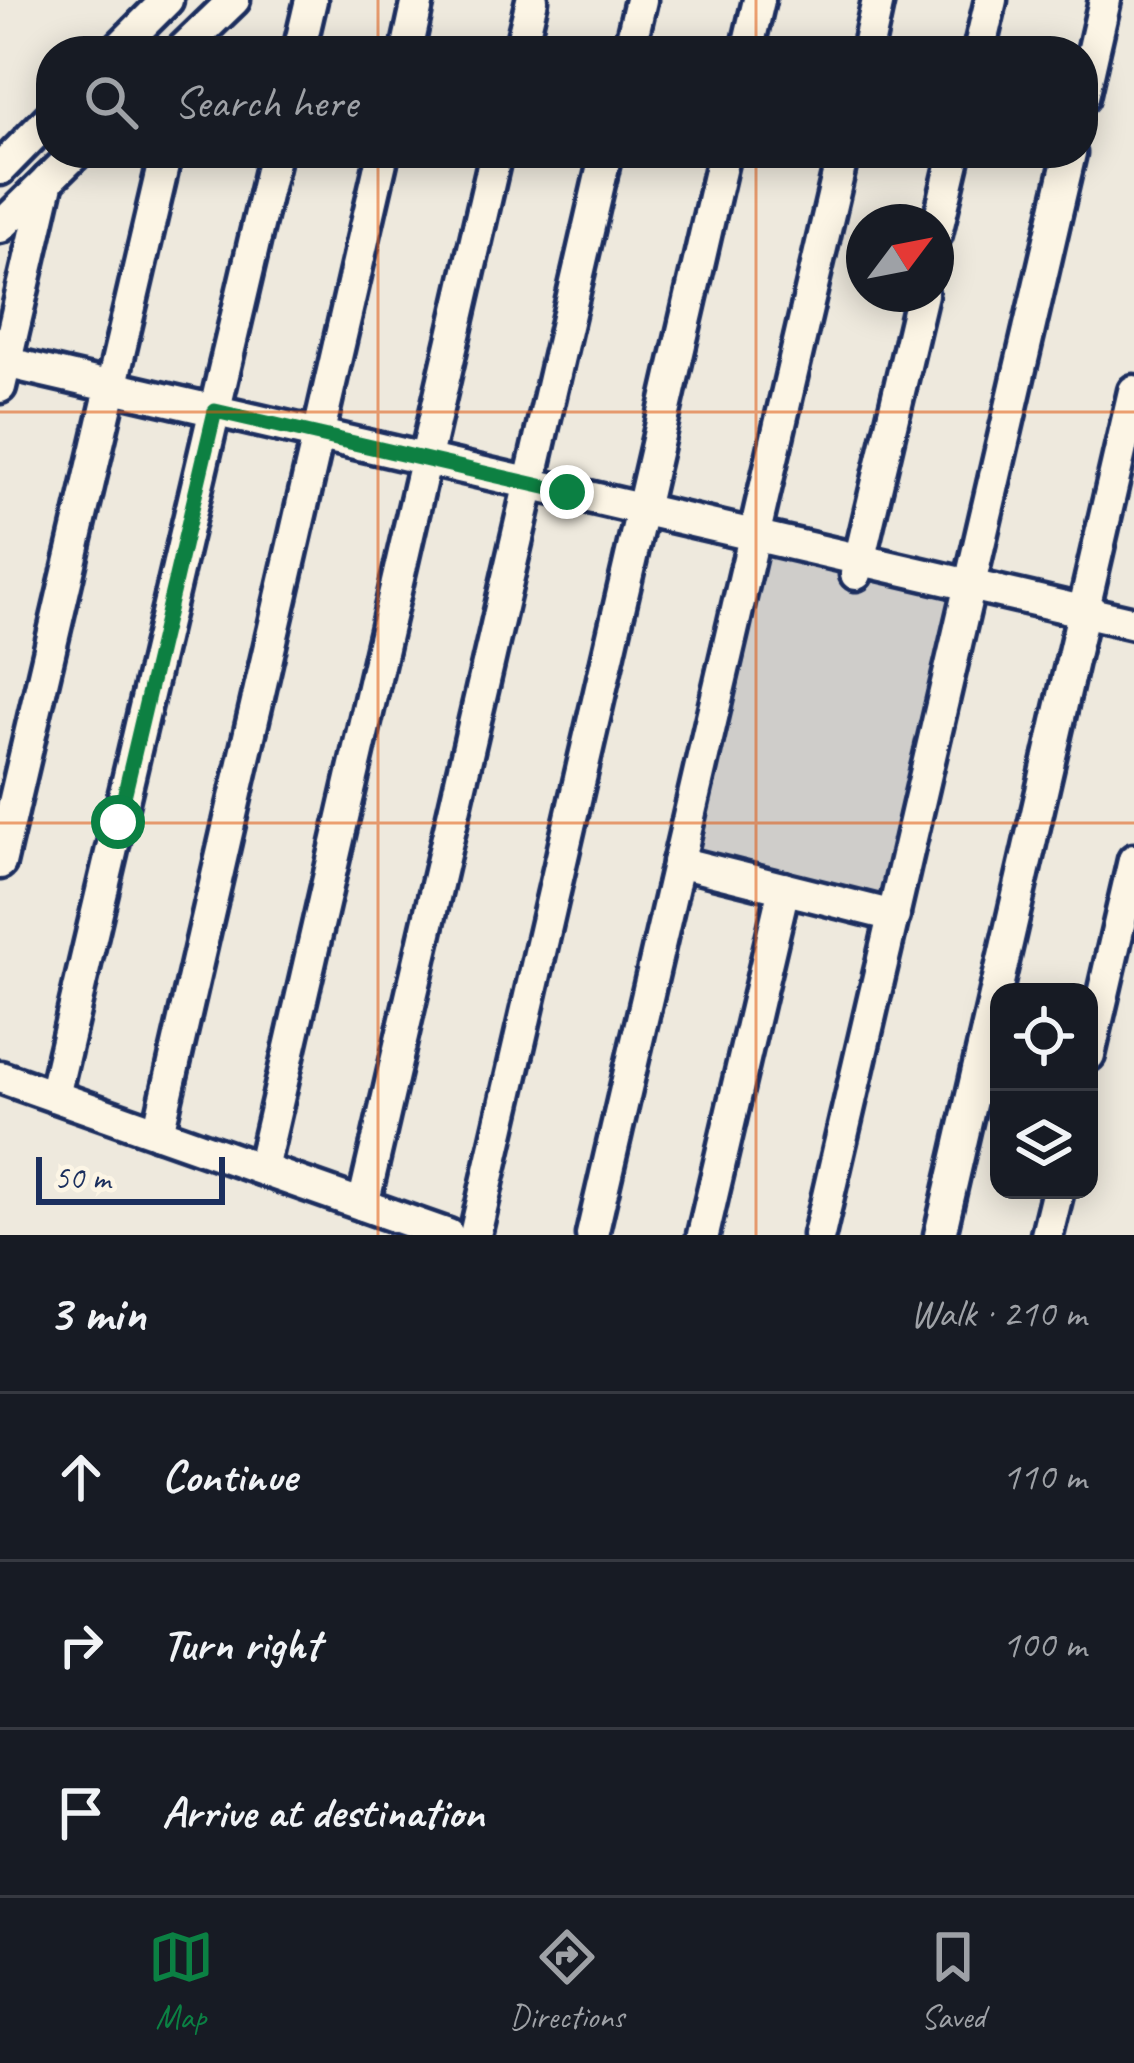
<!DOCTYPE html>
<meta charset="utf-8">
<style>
body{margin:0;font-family:Caveat,sans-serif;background:#20242c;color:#f1f3f6}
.controls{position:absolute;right:36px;bottom:36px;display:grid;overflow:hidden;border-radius:24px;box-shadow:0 6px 30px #0003}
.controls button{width:108px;height:108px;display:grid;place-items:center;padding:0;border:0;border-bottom:3px solid #363941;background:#171b24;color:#f1f3f6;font:60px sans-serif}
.compass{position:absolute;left:846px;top:204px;width:108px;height:108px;border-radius:50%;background:#171b24;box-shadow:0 6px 30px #0003;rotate:58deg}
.scale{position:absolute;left:36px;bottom:30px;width:189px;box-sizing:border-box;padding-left:12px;border:6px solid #1b2f5e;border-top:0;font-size:33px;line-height:42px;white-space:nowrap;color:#1b2f5e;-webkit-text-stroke:9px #fcf5e5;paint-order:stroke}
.stop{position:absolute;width:36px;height:36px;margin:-27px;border:9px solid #0b8043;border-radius:50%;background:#fff}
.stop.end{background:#0b8043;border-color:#fff;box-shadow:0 3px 12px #0008}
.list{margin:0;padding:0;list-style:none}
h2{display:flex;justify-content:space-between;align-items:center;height:156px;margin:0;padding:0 48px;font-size:51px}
h2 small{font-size:39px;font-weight:400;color:#9ea1a6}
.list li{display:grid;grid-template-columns:78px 1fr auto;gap:36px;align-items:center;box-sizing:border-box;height:168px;padding:0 48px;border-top:3px solid #363941}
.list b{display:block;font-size:45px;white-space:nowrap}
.list em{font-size:39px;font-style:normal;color:#9ea1a6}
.icon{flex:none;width:66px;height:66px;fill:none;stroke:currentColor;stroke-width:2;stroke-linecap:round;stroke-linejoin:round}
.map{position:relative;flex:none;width:1134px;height:1235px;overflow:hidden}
.search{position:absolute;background:#171b24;box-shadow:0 6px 30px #0003;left:36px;right:36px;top:36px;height:132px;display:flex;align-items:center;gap:30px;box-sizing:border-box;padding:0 42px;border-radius:48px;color:#9ea1a6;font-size:45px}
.sheet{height:660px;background:#171b24}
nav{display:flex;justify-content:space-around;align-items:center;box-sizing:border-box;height:168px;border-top:3px solid #363941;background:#171b24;font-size:33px;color:#9ea1a6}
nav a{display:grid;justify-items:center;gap:6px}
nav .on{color:#0b8043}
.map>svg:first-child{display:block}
.green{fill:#cfcdca;stroke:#757e94;stroke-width:3}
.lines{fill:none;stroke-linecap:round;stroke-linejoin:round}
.minor-casing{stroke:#1b2f5e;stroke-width:39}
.minor{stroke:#fcf5e5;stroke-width:30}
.route{stroke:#0b8043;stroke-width:15}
.grid{fill:none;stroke:#de5710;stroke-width:3;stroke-opacity:0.55}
</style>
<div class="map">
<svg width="1134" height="1235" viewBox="0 0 1134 1235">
<rect width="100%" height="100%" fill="#eee9dd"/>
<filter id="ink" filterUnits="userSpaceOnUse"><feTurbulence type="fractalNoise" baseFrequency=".00833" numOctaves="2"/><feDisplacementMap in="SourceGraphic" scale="24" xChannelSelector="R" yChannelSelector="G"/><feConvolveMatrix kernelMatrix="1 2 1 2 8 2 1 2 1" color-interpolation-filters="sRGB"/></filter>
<g filter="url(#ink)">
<path class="green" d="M762 549 955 593 886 905 688 857Z"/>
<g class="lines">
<g class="minor-casing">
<g id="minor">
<path d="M116 51 167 0"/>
<path d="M181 51 234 0"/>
<path d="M299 51 311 0"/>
<path d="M407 51 418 0"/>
<path d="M520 51 532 0"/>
<path d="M629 51 641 0"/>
<path d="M747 51 759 0"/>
<path d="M867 51 878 0"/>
<path d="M979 51 991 0"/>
<path d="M1083 97 1105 0"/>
<path d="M0 169 51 117"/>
<path d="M0 227 76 153"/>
<path d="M936 234 955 153"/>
<path d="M0 361 1134 623"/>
<path d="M0 387 48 180"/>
<path d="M856 574 922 294"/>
<path d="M678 862 894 916"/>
<path d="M0 863 166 153"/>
<path d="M1089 1055 1134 860"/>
<path d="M0 1077 448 1235"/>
<path d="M54 1096 275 153"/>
<path d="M158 1133 383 153"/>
<path d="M262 1169 496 153"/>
<path d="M363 1205 606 153"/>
<path d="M475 1235 724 153"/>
<path d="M592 1235 843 153"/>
<path d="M703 1235 784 888"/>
<path d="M819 1235 1070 153"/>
<path d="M940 1235 1134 391"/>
<path d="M1047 1235 1058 1190"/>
</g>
</g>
<use href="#minor" class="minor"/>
</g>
</g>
<g class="lines" filter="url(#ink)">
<path class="route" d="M118 822 215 411 567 492"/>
</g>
<path class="grid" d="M378 0V51M756 0V51M378 153V1235M756 153V1235M0 412H1134M0 823H1134"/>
</svg>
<div class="controls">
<button><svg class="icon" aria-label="locate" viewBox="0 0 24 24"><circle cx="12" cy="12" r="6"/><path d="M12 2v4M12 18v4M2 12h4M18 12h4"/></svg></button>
<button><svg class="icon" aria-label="layers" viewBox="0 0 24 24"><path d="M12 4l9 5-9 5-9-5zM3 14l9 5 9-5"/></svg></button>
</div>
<svg class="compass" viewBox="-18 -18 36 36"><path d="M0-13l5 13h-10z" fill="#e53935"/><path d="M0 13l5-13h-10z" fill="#9ea1a6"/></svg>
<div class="scale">50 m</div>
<div class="stop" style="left:118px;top:822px"></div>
<div class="stop end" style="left:567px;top:492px"></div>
<div class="search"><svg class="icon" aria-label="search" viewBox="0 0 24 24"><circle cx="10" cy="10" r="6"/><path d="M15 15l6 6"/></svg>Search here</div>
</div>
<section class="sheet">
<h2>3 min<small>Walk · 210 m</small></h2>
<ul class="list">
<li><svg class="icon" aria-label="ahead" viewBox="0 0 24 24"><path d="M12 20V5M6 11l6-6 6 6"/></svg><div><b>Continue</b></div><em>110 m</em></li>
<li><svg class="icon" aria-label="right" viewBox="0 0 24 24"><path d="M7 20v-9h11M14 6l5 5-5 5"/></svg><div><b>Turn right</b></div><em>100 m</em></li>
<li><svg class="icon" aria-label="arrive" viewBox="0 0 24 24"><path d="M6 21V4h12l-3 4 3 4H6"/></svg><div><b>Arrive at destination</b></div></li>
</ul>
</section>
<nav>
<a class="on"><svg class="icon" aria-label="map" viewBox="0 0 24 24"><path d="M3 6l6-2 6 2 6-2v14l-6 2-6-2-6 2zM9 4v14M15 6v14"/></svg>Map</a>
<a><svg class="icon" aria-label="directions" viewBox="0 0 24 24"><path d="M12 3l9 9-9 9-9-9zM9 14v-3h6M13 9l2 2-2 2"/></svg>Directions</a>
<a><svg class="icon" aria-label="saved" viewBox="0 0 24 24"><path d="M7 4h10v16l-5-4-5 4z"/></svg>Saved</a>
</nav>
